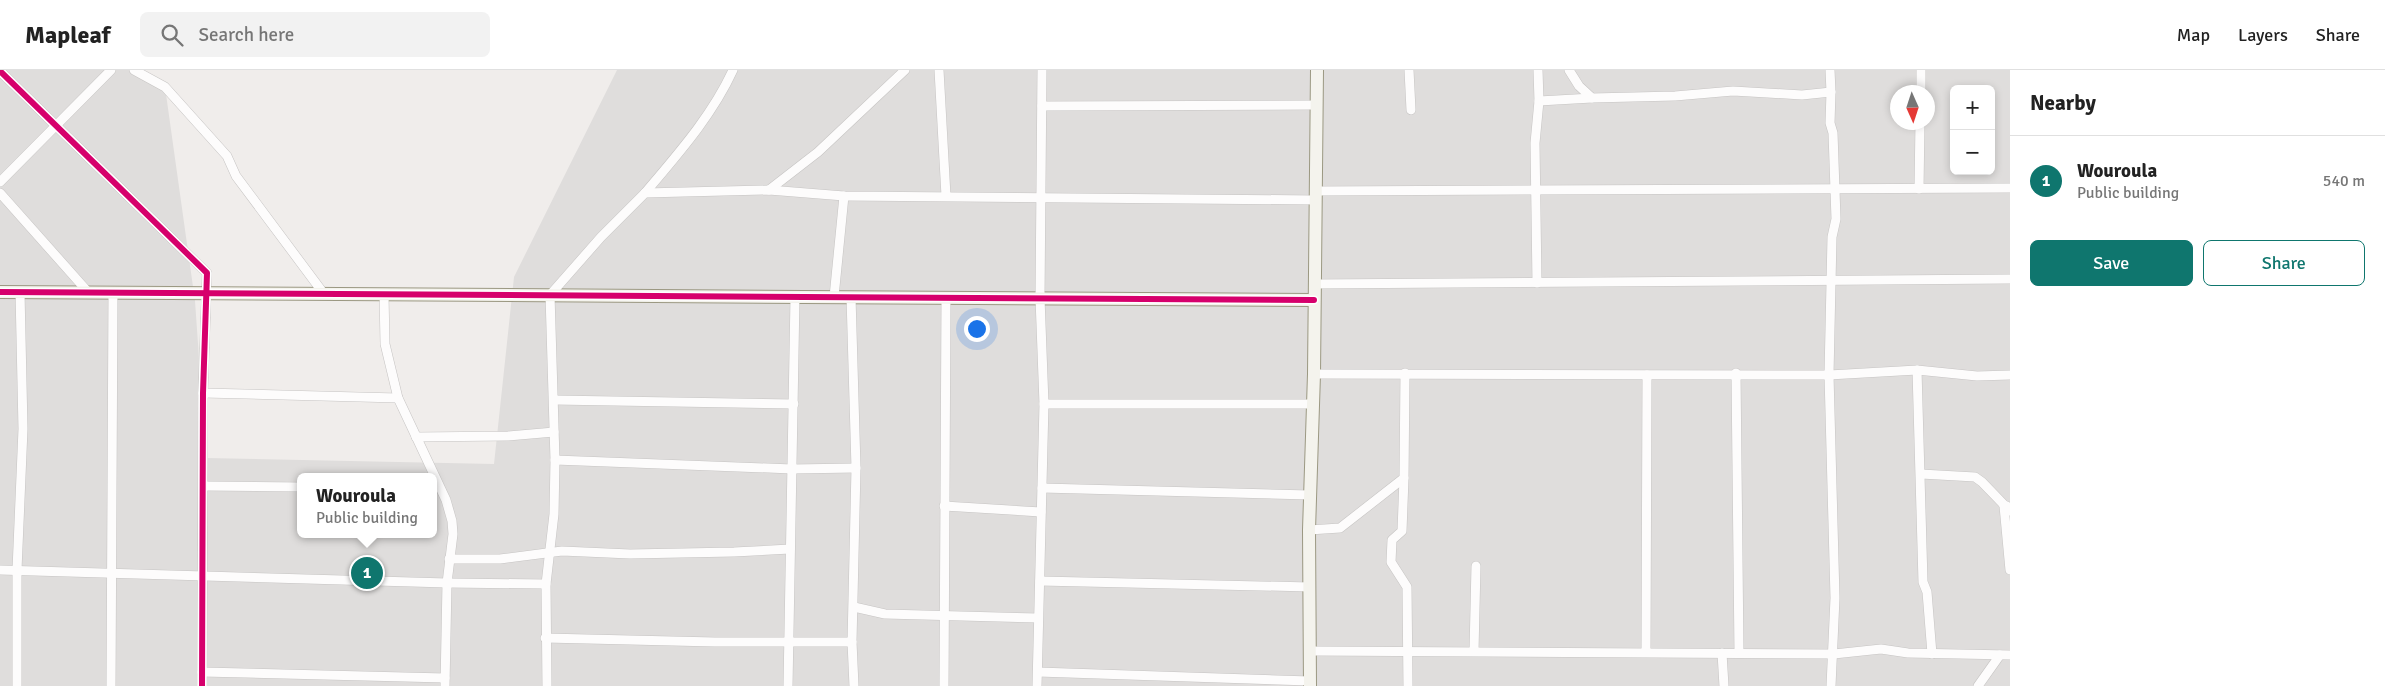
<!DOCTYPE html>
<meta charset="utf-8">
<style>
body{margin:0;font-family:Signika,sans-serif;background:#f2f2f2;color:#222}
.controls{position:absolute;right:15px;top:15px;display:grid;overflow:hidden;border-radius:8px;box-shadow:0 2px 8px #0003}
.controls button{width:45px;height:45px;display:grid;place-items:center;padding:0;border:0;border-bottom:1px solid #e0e0e0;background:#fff;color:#222;font:25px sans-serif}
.compass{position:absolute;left:1890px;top:15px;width:45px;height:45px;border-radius:50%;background:#fff;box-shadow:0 2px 8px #0003;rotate:177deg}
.you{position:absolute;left:976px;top:258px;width:18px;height:18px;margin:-12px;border:4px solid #fff;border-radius:50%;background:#1a73e8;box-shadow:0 0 0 8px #1a73e833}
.badge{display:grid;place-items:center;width:32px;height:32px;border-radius:50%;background:#0f766e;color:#fff;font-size:16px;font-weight:700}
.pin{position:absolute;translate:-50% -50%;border:2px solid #fff;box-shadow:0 1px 5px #0006}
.popup{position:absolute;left:297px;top:403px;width:140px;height:65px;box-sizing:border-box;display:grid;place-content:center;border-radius:8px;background:#fff;filter:drop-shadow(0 1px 4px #0005);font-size:16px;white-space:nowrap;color:#767676}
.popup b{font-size:19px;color:#222}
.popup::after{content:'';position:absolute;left:50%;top:100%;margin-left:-10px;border:10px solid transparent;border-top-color:#fff}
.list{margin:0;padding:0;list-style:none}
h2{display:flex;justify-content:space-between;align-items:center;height:65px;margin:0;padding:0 20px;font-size:21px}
h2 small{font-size:16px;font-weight:400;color:#767676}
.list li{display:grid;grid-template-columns:32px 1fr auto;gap:15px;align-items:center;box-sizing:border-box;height:90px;padding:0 20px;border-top:1px solid #e0e0e0}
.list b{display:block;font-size:19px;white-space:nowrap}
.list p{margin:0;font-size:16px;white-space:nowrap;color:#767676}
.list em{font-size:16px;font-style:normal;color:#767676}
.actions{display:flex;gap:10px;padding:15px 20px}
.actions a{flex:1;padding:11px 0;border:1px solid #0f766e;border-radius:8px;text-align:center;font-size:18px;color:#0f766e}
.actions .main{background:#0f766e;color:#fff}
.icon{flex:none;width:28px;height:28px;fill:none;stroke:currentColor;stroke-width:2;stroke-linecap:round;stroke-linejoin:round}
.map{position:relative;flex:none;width:2010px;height:616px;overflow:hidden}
header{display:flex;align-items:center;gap:30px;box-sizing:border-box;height:70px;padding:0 25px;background:#fff;border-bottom:1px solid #e0e0e0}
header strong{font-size:24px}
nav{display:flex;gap:28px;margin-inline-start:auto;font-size:18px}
.search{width:350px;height:45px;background:#f2f2f2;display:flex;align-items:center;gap:12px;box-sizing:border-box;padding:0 18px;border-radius:8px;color:#767676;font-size:19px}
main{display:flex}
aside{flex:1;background:#fff}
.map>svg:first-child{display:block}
.residential{fill:#dfdddc;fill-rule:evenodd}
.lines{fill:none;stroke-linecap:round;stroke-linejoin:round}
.street-casing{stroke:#c6c4c3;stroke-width:10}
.secondary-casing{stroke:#9b9882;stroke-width:14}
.street{stroke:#fdfcfc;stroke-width:9}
.secondary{stroke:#f4f3ed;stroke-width:12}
.cycleway-casing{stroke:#fff;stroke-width:9}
.cycleway{stroke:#d6006c;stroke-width:6}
</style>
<header>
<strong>Mapleaf</strong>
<div class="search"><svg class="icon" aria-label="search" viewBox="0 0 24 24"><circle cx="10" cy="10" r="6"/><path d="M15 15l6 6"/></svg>Search here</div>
<nav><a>Map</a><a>Layers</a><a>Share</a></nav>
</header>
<main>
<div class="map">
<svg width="2010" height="616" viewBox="0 0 2010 616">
<rect width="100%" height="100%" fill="#f0edeb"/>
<path class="residential" d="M0 0H144L165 17 195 231 206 388 494 394 514 207 617 0H2010V616H0ZM1954 19H1991V101H1954ZM1898 22H1928V52H1898ZM301 407H433V464H301Z"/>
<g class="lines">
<g class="street-casing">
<g id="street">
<path d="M134 0 165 17 227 86 236 106 324 224"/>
<path d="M939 0 946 126"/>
<path d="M1409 0 1411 40"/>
<path d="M1569 0 1579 16 1592 28 1675 26 1733 21 1802 25 1831 22"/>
<path d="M1830 0 1831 22 1830 53 1833 63 1836 149 1832 167 1829 305 1835 528 1831 616"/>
<path d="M0 1 207 203 203 323 202 616"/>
<path d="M1921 22V0"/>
<path d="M1539 31 1592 28"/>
<path d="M1042 36 1317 35"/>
<path d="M0 112 111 0"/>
<path d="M1919 119 1920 52"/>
<path d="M769 120 818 82 905 0"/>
<path d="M1316 121C1547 118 1779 121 2010 118"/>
<path d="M0 123 88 222"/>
<path d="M645 123C677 85 712 46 733 0"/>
<path d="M1537 213 1535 73 1539 31 1538 0"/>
<path d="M1314 214 2010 209"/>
<path d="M384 224 385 274 398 328 446 430 452 451 453 464 447 513 445 616"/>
<path d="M834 227 844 126"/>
<path d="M851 227 856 398 852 572 854 616"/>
<path d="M1917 300 1923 512 1927 522 1932 584"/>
<path d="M1736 303 1739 583"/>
<path d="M1314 304 1829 305 1917 300 1977 306 2010 305"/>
<path d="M203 323 398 328"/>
<path d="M554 330 794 334"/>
<path d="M1044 334H1313"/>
<path d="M416 367 508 366 554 362"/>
<path d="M555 390 792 399 856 398"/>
<path d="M1921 404 1975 407 1982 412 2010 441"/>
<path d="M1404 408 1402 461 1392 470 1391 492 1407 517 1408 616"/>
<path d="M204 416 301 417"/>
<path d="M1042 418 1310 425"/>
<path d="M944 436 1041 442"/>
<path d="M2007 436H2004L2010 500"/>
<path d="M1309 460 1340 458 1404 408 1405 303"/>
<path d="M449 489H500L562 481 630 484 734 482 790 479"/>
<path d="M0 500 447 513 546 514"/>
<path d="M1040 511 1310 517"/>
<path d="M854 537 885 544 1038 548"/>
<path d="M545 568 715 572H852"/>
<path d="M1311 581 1834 584 1881 579 1908 583 2010 585"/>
<path d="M1474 581 1476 496"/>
<path d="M1646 582 1647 305"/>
<path d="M1722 583 1724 616"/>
<path d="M202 602 445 608"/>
<path d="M1038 602 1310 611"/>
<path d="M17 616V500L23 359 20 222"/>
<path d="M111 616 113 222"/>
<path d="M547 616 546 514 554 444 555 390 550 225 601 167 645 123 769 120 844 126 1315 130"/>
<path d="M788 616 795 227"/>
<path d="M944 616 946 228"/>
<path d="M1037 616 1044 334 1040 228 1042 0"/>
<path d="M1978 616 2000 585"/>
</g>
</g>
<g class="secondary-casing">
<g id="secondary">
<path d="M0 222 1314 230"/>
<path d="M1310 616 1309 460 1314 304 1317 0"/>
</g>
</g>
<use href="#street" class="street"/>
<use href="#secondary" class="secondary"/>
<g class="cycleway-casing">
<g id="cycleway">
<path d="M0 1 207 203 203 323 202 616"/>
<path d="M0 222 1314 230"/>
</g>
</g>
<use href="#cycleway" class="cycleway"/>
</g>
</svg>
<div class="controls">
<button>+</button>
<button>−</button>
</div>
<svg class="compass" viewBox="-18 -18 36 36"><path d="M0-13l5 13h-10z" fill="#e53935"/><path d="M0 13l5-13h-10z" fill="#767676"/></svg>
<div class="you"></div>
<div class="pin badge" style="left:367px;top:503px">1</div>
<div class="popup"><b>Wouroula</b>Public building</div>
</div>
<aside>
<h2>Nearby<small></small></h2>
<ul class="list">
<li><span class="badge">1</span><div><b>Wouroula</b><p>Public building</p></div><em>540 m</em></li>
</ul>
<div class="actions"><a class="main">Save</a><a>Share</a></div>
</aside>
</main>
